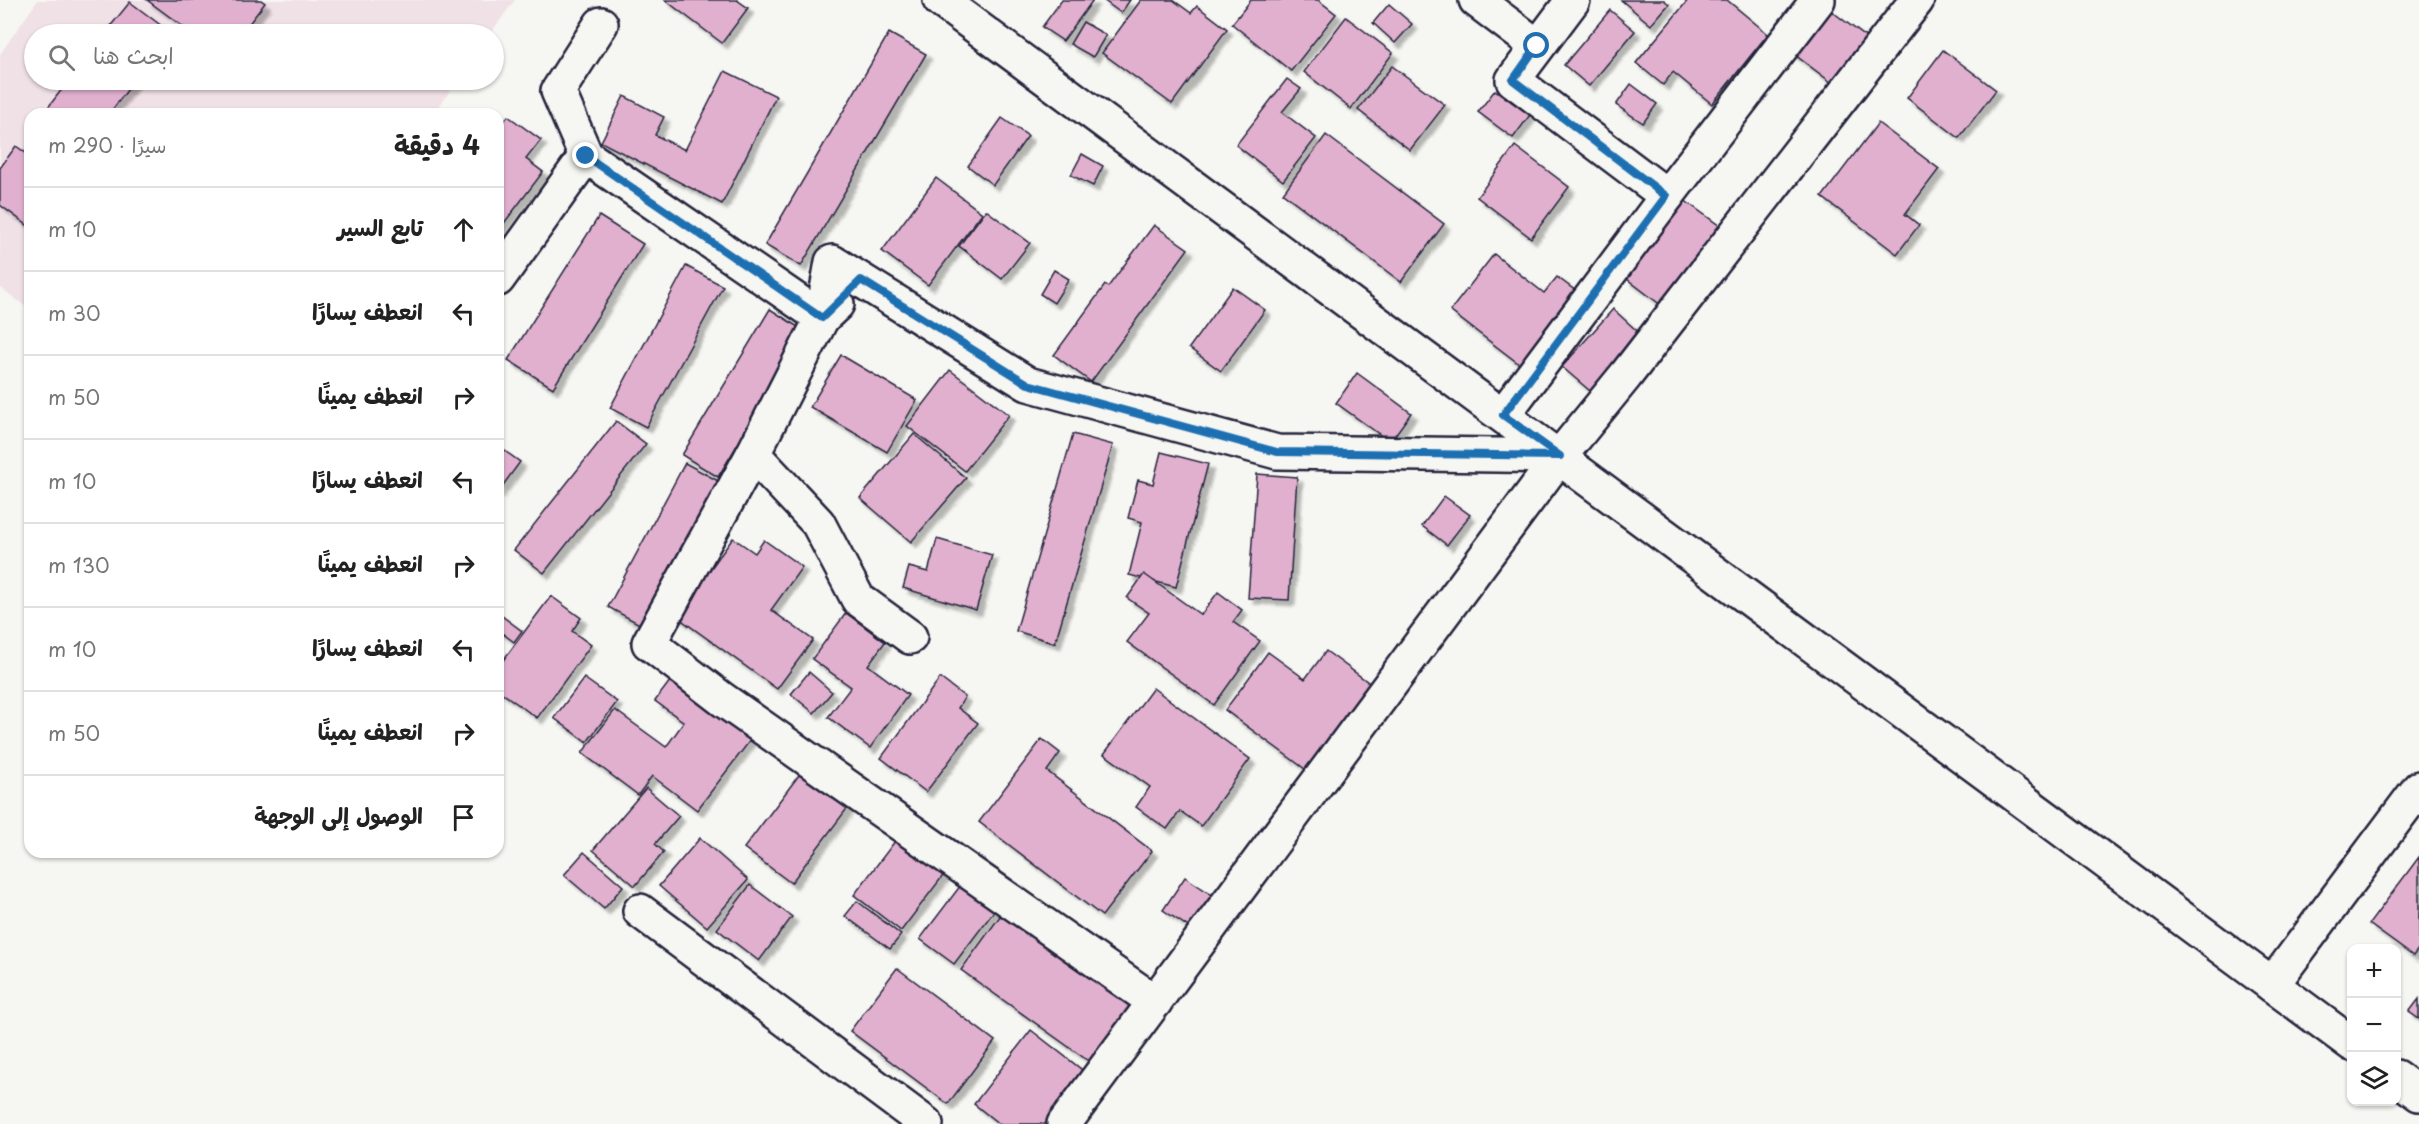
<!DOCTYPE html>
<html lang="ar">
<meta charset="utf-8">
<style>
body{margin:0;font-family:"Playpen Sans","Playpen Sans Arabic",sans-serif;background:#f6f6f6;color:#222;direction:rtl}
.controls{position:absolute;right:18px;bottom:18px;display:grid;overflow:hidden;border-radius:12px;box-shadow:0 2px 4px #0004}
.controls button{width:54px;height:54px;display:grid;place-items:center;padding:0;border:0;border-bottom:2px solid #e0e0e0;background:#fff;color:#222;font:30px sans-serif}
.stop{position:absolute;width:18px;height:18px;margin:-14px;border:4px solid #1f6fb2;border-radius:50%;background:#fff}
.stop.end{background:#1f6fb2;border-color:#fff;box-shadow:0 2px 6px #0008}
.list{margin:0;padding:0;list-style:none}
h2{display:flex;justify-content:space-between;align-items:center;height:78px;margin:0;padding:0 24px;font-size:26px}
h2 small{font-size:20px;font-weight:400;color:#767676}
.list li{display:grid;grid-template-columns:39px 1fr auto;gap:18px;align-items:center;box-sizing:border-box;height:84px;padding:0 24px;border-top:2px solid #e0e0e0}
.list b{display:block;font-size:22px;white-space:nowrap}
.list em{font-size:20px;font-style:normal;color:#767676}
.icon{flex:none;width:33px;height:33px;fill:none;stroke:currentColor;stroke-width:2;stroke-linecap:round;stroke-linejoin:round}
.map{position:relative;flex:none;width:2419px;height:1124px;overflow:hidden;direction:ltr}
.search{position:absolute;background:#fff;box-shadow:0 2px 4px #0004;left:24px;top:24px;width:480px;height:66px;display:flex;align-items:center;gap:15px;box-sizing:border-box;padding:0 21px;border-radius:33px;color:#767676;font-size:22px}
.panel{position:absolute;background:#fff;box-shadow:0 2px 4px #0004;left:24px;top:108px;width:480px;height:750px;border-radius:18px;direction:rtl}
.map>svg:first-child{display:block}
.built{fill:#f0e1e7}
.building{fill:#e1b0ce;stroke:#22223b;stroke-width:1.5;filter:url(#shadow)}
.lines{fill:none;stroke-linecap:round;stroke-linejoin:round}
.minor-casing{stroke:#22223b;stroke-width:38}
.major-casing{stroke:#22223b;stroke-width:38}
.minor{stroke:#f6f6f2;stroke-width:33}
.major{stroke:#f6f6f2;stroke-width:33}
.route{stroke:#1f6fb2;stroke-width:8}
</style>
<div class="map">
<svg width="2419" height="1124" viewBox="0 0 2419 1124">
<defs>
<filter id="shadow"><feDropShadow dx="5.5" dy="5.5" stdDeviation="1.5" flood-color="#0004"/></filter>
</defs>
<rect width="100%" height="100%" fill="#f6f6f2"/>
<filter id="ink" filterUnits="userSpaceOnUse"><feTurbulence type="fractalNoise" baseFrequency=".0167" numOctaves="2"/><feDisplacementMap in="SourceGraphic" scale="12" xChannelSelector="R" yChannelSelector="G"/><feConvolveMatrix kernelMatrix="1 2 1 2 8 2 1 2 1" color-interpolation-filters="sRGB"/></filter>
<g filter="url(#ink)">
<path class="built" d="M38 0H515L490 34H34V80H458L433 114H30V310L0 287V54Z"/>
<g class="building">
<path d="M147 0H261L265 3 241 34H193Z"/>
<path d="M665 0H737L748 8 722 43Z"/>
<path d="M1062 0H1093L1063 41 1042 27Z"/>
<path d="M1103 0H1130L1121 13Z"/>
<path d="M1141 0H1173L1191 13 1197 6 1227 29 1172 104 1102 53Z"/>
<path d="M1251 0H1318L1336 14 1291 71 1232 24Z"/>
<path d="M1621 0H1664L1669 4 1651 25Z"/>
<path d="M1688 0H1727L1768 34 1712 104 1673 72 1663 85 1636 63Z"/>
<path d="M130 2 171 33 170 34H104Z"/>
<path d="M1389 4 1412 24 1395 43 1373 23Z"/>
<path d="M1826 7 1875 44 1840 89 1791 52Z"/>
<path d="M1610 10 1635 31 1589 86 1564 65Z"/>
<path d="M1346 17 1393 53 1351 109 1304 72Z"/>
<path d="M1083 22 1106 35 1093 57 1070 44Z"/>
<path d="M889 33 926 54 801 266 765 245Z"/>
<path d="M1943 50 1996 90 1959 138 1907 98Z"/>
<path d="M1392 66 1445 105 1410 150 1358 110Z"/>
<path d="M725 71 776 96 722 204 601 142 624 96 664 117 655 135 685 150Z"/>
<path d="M1287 79 1301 89 1282 112 1316 138 1283 181 1236 145Z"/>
<path d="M69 80H135L109 114H43Z"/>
<path d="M1631 84 1657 104 1643 123 1616 105Z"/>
<path d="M1495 90 1530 115 1513 138 1478 112Z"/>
<path d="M508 116 541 140 526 159 543 172 498 231V129Z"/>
<path d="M1002 118 1028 136 993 185 968 166Z"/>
<path d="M1878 123 1939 169 1905 214 1919 225 1897 254 1822 197Z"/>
<path d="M1326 135 1444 224 1401 282 1283 193Z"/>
<path d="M16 146 30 156V227L0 205V168Z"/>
<path d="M1515 146 1569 187 1531 238 1477 197Z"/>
<path d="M1082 154 1103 166 1093 186 1071 175Z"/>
<path d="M936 178 982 213 928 285 882 251Z"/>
<path d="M1684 200 1724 229 1666 309 1627 279Z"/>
<path d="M986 210 1030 243 1002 279 959 246Z"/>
<path d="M599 216 643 244 553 388 508 360Z"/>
<path d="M1154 225 1188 249 1091 382 1054 355 1105 285 1108 287Z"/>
<path d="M1494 254 1544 293 1557 277 1584 297 1527 370 1450 311Z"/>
<path d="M686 266 723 286 646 427 610 408Z"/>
<path d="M1054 270 1069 279 1054 303 1040 294Z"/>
<path d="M1233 287 1265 310 1221 371 1189 348Z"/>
<path d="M770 309 806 332 718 477 682 455Z"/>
<path d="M1613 309 1647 340 1597 397 1562 367Z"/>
<path d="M841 355 917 400 887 452 810 407Z"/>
<path d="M950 370 1009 415 965 471 907 426Z"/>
<path d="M1357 373 1411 413 1390 442 1336 403Z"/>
<path d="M616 421 646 444 544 573 514 550Z"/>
<path d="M914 434 966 478 911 542 860 498Z"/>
<path d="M1073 434 1113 445 1055 643 1016 631Z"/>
<path d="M498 446 520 462 498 492Z"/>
<path d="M1161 452 1208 464 1176 587 1129 575 1142 522 1128 518 1138 480 1153 484Z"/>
<path d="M685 463 722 483 645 627 608 607Z"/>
<path d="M1257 474 1297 477 1289 600 1248 598Z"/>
<path d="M1444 496 1470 515 1447 545 1422 526Z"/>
<path d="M733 538 755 553 764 540 802 567 771 610 813 640 777 689 676 616Z"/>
<path d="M937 539 992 555 976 610 903 588 909 567 928 572Z"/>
<path d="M1144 574 1201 615 1218 592 1242 610 1233 622 1260 641 1214 705 1127 642 1149 613 1127 598Z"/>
<path d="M551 596 581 618 572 631 591 645 537 718 498 690V667Z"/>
<path d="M498 613 522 631 514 642 498 630Z"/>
<path d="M846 613 885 642 868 665 908 695 870 748 828 717 851 687 812 659Z"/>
<path d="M1326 651 1372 685 1309 772 1225 710 1268 652 1305 679Z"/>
<path d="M809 672 832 692 814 713 791 694Z"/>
<path d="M584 678 617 702 587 742 554 718Z"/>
<path d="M940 678 965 697 958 708 978 723 926 792 881 758Z"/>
<path d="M670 681 710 712 719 701 758 730 697 810 652 776 638 795 582 753 615 710 666 747 684 722 655 701Z"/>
<path d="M1153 688 1250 759 1201 826 1180 811 1167 829 1136 807 1150 787 1104 754Z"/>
<path d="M1042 739 1060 753 1047 771 1152 851 1102 916 979 822Z"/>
<path d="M808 763 855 798 791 883 744 848Z"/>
<path d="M646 788 679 816 655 844 664 852 635 886 593 850Z"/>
<path d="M905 828 952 864 901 931 854 895Z"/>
<path d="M700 838 748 880 707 927 659 886Z"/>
<path d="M584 852 623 886 604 909 564 875Z"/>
<path d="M2419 857V948L2413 956 2369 924Z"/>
<path d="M967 877 1001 902 954 964 920 939Z"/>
<path d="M1185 877 1218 899 1196 932 1163 910Z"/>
<path d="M750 885 792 917 759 961 717 929Z"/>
<path d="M857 901 901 935 890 949 845 916Z"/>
<path d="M1011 901 1149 1002 1101 1070 961 970Z"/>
<path d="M897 968 995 1041 948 1104 850 1031Z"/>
<path d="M2419 999V1019L2409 1012Z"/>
<path d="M1031 1030 1086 1073 1046 1124H999L974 1104Z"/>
</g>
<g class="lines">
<g class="minor-casing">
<g id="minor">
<path d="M1476 0 1537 46"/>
<path d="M1573 0 1513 80 1667 196"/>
<path d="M601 24 558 91 586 156 822 318 837 304"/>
<path d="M498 279 586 156"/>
<path d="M1503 415 1667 196 1818 0"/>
<path d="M753 454 818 523 858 599 910 637"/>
<path d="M640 911 926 1124"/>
<path d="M2272 985 2419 788"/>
<path d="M1155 1002 722 699 649 643 753 454 822 318 832 262 1028 384 1277 452 1560 456"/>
<path d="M1064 1124 1560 456 1626 375 1917 0"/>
</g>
</g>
<g class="major-casing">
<g id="major">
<path d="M940 0 2352 1044"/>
<path d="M2396 1077 2419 1094"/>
</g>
</g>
<use href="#minor" class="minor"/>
<use href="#major" class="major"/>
</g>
</g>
<g class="lines" filter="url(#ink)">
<path class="route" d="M586 156 822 318 861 280 1028 384 1277 452 1560 456 1503 415 1666 196 1513 80 1537 46"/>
</g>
</svg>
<div class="controls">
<button>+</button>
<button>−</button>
<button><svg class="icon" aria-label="layers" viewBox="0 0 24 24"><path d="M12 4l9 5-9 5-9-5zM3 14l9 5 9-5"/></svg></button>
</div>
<div class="stop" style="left:1537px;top:46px"></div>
<div class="stop end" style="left:586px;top:156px"></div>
<div class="search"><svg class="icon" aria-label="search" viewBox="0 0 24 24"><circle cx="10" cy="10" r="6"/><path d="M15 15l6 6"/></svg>ابحث هنا</div>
<section class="panel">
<h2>4 دقيقة<small>سيرًا · 290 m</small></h2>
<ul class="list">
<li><svg class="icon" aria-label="ahead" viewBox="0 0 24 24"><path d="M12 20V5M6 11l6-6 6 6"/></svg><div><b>تابع السير</b></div><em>10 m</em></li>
<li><svg class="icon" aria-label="left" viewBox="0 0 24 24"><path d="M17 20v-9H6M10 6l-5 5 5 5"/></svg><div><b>انعطف يسارًا</b></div><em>30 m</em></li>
<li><svg class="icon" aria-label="right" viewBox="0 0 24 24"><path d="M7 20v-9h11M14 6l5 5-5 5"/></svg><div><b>انعطف يمينًا</b></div><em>50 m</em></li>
<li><svg class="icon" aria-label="left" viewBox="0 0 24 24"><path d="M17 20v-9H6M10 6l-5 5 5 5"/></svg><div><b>انعطف يسارًا</b></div><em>10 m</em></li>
<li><svg class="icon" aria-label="right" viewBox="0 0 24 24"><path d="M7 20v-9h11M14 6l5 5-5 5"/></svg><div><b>انعطف يمينًا</b></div><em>130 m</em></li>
<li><svg class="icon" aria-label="left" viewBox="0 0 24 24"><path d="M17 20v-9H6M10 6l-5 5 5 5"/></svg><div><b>انعطف يسارًا</b></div><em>10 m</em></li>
<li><svg class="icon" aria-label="right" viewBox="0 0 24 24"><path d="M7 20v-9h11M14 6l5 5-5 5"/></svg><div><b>انعطف يمينًا</b></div><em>50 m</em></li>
<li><svg class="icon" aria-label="arrive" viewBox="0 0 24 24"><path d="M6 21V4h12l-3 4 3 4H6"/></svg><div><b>الوصول إلى الوجهة</b></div></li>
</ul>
</section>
</div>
